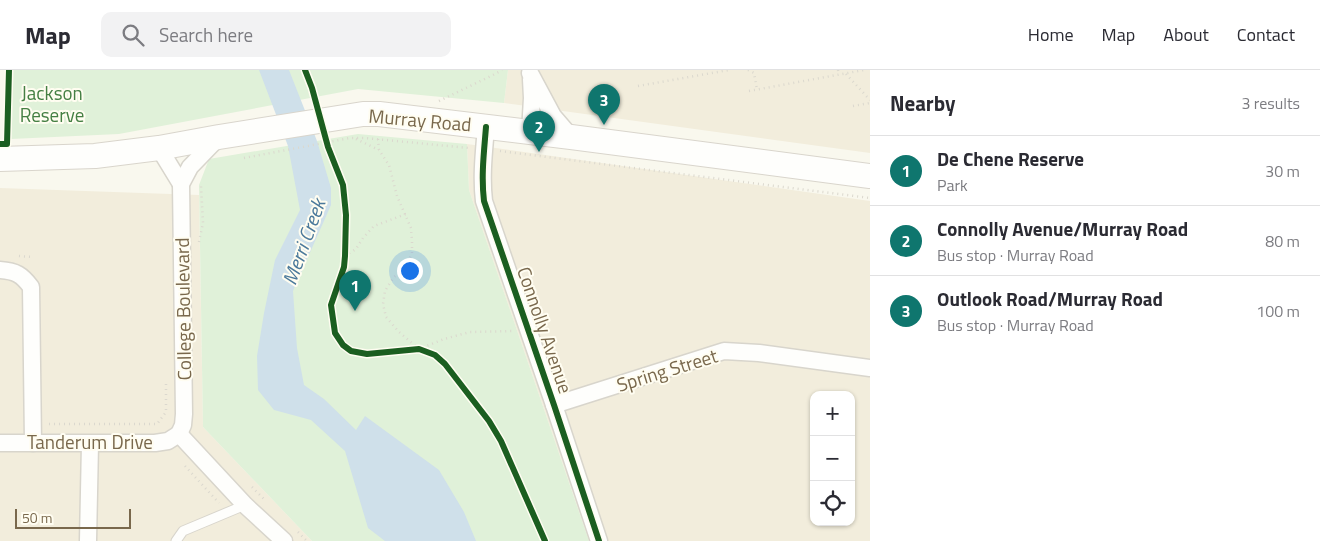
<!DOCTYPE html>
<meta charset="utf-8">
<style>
body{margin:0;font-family:"Titillium Web",sans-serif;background:#f2f2f3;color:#2b2b33}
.controls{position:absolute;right:15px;bottom:15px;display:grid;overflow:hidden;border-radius:10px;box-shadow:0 1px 4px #0004}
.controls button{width:45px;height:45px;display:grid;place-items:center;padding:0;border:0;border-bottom:1px solid #e1e1e2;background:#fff;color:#2b2b33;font:25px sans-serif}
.scale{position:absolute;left:15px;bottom:12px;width:116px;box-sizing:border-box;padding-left:5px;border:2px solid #79684c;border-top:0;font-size:14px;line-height:18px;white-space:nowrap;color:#79684c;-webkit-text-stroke:4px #fffdf1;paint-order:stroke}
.you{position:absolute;left:409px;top:200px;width:18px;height:18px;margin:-12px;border:4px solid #fff;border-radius:50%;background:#1a73e8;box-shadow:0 0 0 8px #1a73e833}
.badge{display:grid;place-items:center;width:32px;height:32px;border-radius:50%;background:#0f766e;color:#fff;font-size:16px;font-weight:700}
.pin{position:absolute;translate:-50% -41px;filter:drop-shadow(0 1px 2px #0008)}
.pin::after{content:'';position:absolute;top:26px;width:18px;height:15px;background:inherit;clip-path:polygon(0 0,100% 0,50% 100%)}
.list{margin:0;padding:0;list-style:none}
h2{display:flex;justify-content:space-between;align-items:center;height:65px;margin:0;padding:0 20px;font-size:21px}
h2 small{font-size:16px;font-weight:400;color:#7c7c81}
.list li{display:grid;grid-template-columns:32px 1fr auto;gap:15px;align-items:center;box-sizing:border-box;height:70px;padding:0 20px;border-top:1px solid #e1e1e2}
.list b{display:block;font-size:19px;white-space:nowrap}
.list p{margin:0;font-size:16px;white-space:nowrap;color:#7c7c81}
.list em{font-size:16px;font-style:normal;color:#7c7c81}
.icon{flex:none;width:28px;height:28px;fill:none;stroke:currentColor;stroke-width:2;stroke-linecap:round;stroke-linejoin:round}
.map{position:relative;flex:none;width:870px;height:471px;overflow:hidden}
header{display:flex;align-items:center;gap:30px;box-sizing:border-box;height:70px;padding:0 25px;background:#fff;border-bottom:1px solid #e1e1e2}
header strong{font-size:24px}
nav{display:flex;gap:28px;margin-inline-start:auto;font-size:18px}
.search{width:350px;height:45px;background:#f2f2f3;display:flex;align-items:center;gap:12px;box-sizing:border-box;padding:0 18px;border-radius:10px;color:#7c7c81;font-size:19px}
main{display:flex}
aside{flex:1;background:#fff}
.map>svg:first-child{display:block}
.residential{fill:#f2eddc;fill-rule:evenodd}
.green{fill:#e0f1d9}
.water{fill:#cfe0ea}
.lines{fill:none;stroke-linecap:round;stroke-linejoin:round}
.lane-casing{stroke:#d8d5cc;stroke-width:11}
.street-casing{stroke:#d8d5cc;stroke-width:19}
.secondary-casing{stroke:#d9d5cc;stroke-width:26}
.path{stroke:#dbd8ce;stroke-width:2.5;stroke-dasharray:1 4;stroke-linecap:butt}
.lane{stroke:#fefefc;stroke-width:9}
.street{stroke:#fefefc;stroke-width:16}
.secondary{stroke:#fefefc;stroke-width:24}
.cycleway-casing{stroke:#fffdf1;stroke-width:9}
.cycleway{stroke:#1b5e20;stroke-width:6}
.labels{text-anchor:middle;stroke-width:4;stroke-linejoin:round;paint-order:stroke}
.park-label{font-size:19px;fill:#457f43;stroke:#fffdf1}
.street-label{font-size:19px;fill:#79684c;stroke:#fffdf1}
.water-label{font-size:20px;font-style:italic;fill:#4b799b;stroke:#fffdf1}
</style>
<header>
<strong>Map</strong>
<div class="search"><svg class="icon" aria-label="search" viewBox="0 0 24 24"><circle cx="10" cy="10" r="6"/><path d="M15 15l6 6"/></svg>Search here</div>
<nav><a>Home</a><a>Map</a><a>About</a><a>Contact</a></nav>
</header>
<main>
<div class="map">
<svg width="870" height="471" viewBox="0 0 870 471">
<rect width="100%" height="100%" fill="#f9f8ee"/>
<g class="residential">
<path d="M508 0H870V83L504 33Z"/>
<path d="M467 74 870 131V471H589L469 120ZM814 325H851V452H814Z"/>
<path d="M0 118 199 125 203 357 312 471H0Z"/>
</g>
<g class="green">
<path d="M9 0H508L504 33 358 19 119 64 11 69 8 36Z"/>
<path d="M358 64 467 74 469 120 589 471H312L203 357 199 115 209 89Z"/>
</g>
<path class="water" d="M259 0H289L317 71 331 118V135L293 221 297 278 304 315 324 329 356 360 365 346 439 400 464 442 476 471H385L368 458 345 381 311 350 274 340 258 320 257 286 264 243 275 190 300 140 288 76Z"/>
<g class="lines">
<g class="lane-casing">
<path id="lane" d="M176 471 183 461 245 435"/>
</g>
<g class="street-casing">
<g id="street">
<path d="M530 3 553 46 571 67"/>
<path d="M486 57C484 82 481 106 484 131L554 335 599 471"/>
<path d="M530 62 532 28 531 9"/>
<path d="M159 78 181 114"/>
<path d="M0 200C16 201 22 205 31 217L33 373"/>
<path d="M554 335 724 281 759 283 870 298"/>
<path d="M179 364 183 355 184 344 181 114 190 97 219 67"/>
<path d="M179 364 245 435 284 471"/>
<path d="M0 373H155L168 371 179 364"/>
<path d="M88 471 90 374"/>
</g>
</g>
<g class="secondary-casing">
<path id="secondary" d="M0 89 95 86 159 78 219 67 363 44H379L571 67 870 106"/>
</g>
<g class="path">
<path d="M748 0 754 3 757 20"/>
<path d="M838 0 839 5"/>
<path d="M846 4 870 30"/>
<path d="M638 16 729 0"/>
<path d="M749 21 864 0"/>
<path d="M439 31 493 5 502 0"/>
<path d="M853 36 870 33"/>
<path d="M356 69 379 80"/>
<path d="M378 69 379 80 389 95 397 126 411 158 412 171V184L404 198 393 208 385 221 383 234 386 247 399 262 419 279 444 269 470 262 513 261"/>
<path d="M500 81 870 128"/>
<path d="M244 88 350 68H365L469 78"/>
<path d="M199 172 203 153 201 116"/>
<path d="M19 186 32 187"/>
<path d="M345 186 356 179 363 168 374 156 406 144"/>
<path d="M49 354H157L166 342V314"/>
<path d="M185 396 219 433"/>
<path d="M252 417 264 429"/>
<path d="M298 462 307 471"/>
</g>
<use href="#lane" class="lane"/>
<use href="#street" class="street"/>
<use href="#secondary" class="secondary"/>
<g class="cycleway-casing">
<g id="cycleway">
<path d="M305 0 312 18 328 77 343 115 346 145 345 186 344 197 331 235 335 263 343 275 351 281 367 284 419 279 435 285 445 294 489 351 501 371 545 471"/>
<path d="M486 57C484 82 481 106 484 131L554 335 599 471"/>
<path d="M0 74H7L9 0"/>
</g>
</g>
<use href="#cycleway" class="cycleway"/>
</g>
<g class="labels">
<g class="park-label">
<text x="52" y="30">Jackson<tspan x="52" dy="22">Reserve</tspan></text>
</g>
<g class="street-label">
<text transform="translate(420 50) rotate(5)" y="7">Murray Road</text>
<text transform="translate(183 239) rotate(-91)" y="7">College Boulevard</text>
<text transform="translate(545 260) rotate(71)" y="7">Connolly Avenue</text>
<text transform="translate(667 300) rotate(-17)" y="7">Spring Street</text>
<text x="90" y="379">Tanderum Drive</text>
</g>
<g class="water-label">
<text transform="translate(304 172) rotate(-70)" y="7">Merri Creek</text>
</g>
</g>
</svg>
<div class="controls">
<button>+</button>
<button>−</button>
<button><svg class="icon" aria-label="locate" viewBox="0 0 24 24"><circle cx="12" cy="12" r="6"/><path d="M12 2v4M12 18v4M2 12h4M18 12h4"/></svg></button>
</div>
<div class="scale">50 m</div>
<div class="you"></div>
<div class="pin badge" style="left:355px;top:241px">1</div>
<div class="pin badge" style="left:539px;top:82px">2</div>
<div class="pin badge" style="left:604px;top:55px">3</div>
</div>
<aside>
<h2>Nearby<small>3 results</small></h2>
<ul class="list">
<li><span class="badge">1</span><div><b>De Chene Reserve</b><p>Park</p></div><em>30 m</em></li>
<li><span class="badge">2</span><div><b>Connolly Avenue/Murray Road</b><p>Bus stop · Murray Road</p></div><em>80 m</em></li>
<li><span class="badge">3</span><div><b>Outlook Road/Murray Road</b><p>Bus stop · Murray Road</p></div><em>100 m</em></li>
</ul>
</aside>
</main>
